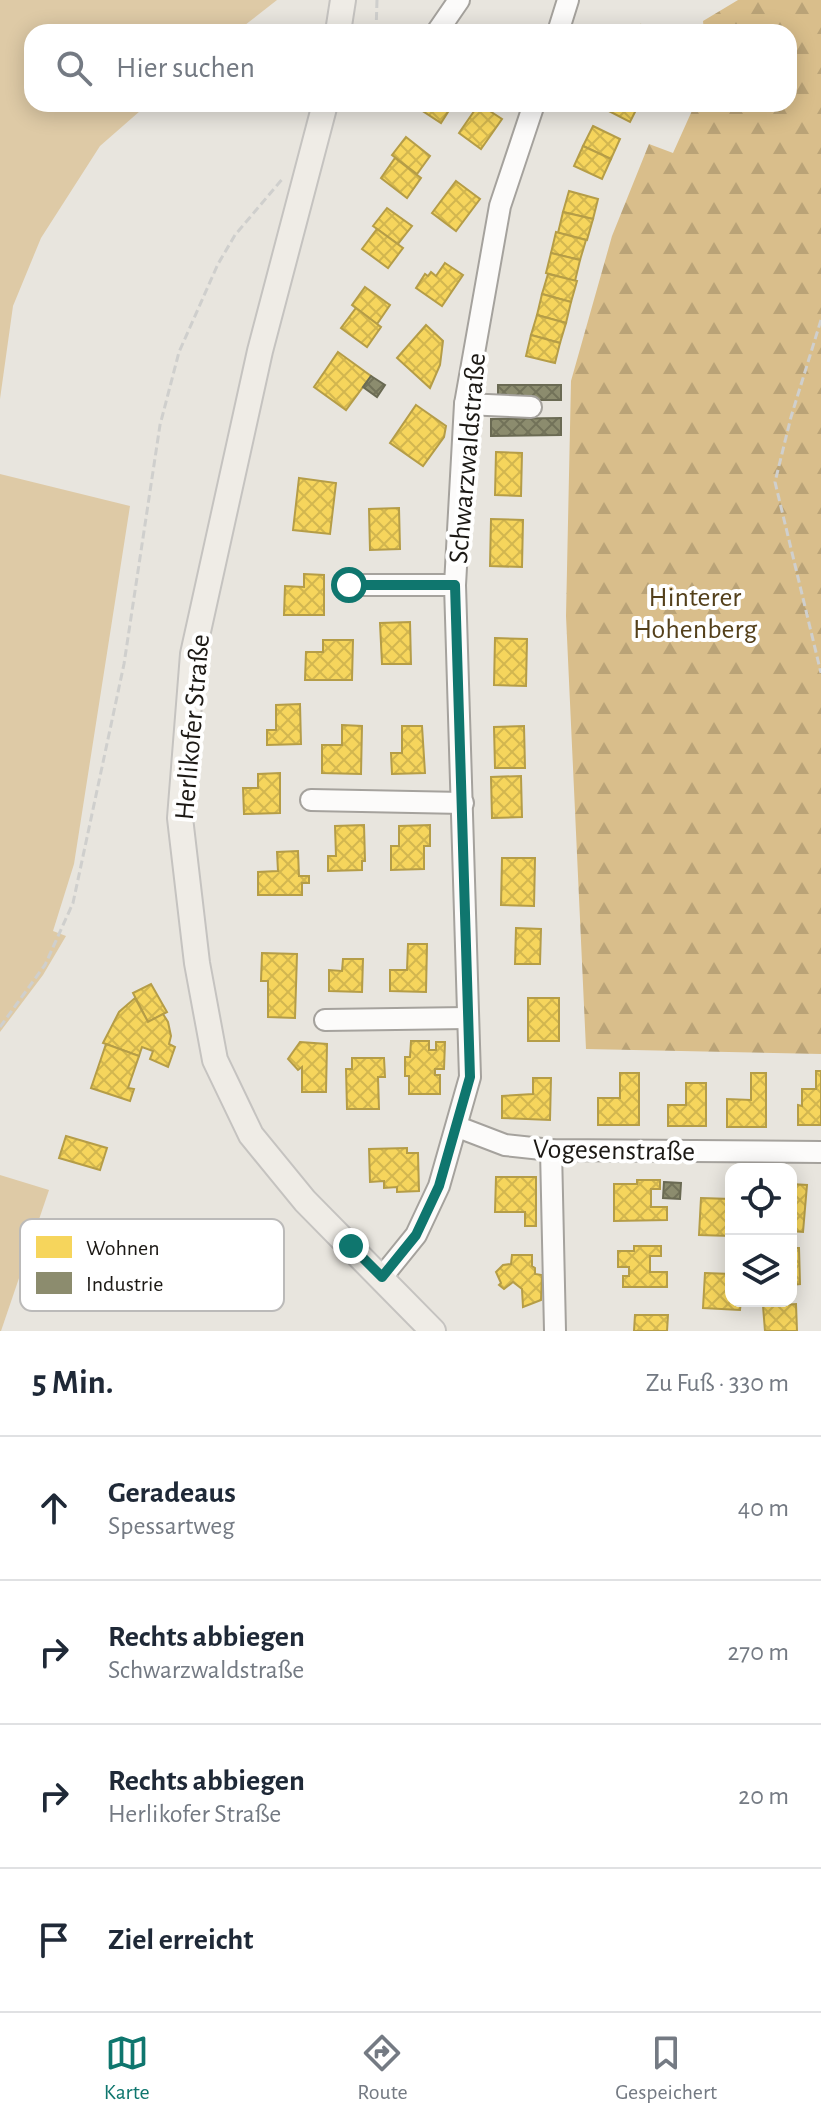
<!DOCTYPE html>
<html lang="de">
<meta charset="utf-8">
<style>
body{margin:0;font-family:"Alegreya Sans",sans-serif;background:#f2f2f3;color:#1f2937}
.controls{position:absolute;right:24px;bottom:24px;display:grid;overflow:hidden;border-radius:16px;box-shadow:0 4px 20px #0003}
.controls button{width:72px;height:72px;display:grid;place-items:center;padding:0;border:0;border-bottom:2px solid #e0e1e3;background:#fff;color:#1f2937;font:40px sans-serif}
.stop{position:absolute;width:24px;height:24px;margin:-18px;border:6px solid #0f766e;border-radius:50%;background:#fff}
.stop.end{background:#0f766e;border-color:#fff;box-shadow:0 2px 8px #0008}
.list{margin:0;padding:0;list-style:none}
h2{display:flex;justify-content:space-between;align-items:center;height:104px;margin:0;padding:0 32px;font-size:34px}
h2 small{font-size:26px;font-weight:400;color:#747a83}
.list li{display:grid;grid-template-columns:52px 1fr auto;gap:24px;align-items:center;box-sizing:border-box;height:144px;padding:0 32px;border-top:2px solid #e0e1e3}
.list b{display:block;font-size:30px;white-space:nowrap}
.list p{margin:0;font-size:26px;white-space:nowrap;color:#747a83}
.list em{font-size:26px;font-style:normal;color:#747a83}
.icon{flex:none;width:44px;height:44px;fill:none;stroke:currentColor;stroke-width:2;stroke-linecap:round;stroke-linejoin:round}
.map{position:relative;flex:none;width:821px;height:1331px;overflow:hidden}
.search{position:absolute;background:#fff;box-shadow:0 4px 20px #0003;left:24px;right:24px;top:24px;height:88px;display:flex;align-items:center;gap:20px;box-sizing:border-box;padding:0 28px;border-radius:24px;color:#747a83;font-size:30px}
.sheet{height:680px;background:#fff}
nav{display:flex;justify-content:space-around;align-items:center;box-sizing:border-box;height:112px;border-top:2px solid #e0e1e3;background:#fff;font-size:22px;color:#747a83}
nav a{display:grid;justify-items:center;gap:4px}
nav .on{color:#0f766e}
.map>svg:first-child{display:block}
.green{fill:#decaa6}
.forest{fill:url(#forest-firs)}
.homes{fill:url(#homes-cross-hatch);stroke:#b59d47;stroke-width:2}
.industry{fill:url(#industry-cross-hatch);stroke:#6a6a53;stroke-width:2}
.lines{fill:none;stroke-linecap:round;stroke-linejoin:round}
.minor-casing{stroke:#a5a29d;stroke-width:24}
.major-casing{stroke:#c5c3c0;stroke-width:28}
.path{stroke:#cfcfcd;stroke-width:3;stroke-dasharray:8 4;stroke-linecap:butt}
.minor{stroke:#fcfbfa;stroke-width:20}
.major{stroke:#efece6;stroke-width:24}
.route{stroke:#0f766e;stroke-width:10}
.labels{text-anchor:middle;stroke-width:8;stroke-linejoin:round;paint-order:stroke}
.street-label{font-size:28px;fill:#1c1915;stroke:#fff}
.park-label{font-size:28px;fill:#54401b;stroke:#fff}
.key{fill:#fff;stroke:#bbbab9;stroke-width:2}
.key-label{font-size:22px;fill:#1c1915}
</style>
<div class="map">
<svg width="821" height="1331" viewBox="0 0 821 1331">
<defs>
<pattern id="forest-firs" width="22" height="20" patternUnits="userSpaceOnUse" patternTransform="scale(2)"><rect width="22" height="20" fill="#d9be8b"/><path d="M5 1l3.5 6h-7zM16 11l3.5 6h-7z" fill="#baa377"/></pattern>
<pattern id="homes-cross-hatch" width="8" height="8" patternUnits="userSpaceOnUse" patternTransform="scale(2)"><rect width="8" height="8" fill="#f6d55c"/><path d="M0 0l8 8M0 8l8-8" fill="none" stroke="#d2b64f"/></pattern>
<pattern id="industry-cross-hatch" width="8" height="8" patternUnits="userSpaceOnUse" patternTransform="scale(2)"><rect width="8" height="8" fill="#8c8c6e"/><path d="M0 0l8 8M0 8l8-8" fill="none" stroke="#727259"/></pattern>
</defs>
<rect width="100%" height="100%" fill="#e8e5de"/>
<g class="green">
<path d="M0 0H277L236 32H32V104H148L100 146 41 238 13 306 0 399Z"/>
<path d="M0 474 130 506 74 864 53 931 66 936 43 975 0 1032Z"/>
<path d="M0 1175 49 1190 1 1331H0Z"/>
</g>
<path class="forest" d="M738 0H821V1054L586 1049 566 616 571 381 612 236 649 144 673 153 695 104H789V32H704L703 21Z"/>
<g class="homes">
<path d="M641 25 658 32H638Z"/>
<path d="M421 104H453L441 123 418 108Z"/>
<path d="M479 104 502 119 481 149 459 133Z"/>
<path d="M605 104H639L630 122 603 108Z"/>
<path d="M593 126 620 139 611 159 583 146Z"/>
<path d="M406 137 430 156 417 174 392 155Z"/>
<path d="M583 146 611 159 602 179 574 166Z"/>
<path d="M395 158 421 178 407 198 381 178Z"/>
<path d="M456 181 480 199 456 231 432 213Z"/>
<path d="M569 191 598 199 593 219 563 212Z"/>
<path d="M387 208 412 226 398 244 373 226Z"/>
<path d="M563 212 593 219 587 240 558 233Z"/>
<path d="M377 229 403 248 388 268 362 249Z"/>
<path d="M556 232 586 240 580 260 551 253Z"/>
<path d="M551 253 580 260 575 281 546 273Z"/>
<path d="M445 263 463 275 442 306 416 288 425 274 428 276 431 272 436 276Z"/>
<path d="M548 274 577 281 571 302 542 294Z"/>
<path d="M365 287 390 305 377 324 352 305Z"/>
<path d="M542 294 571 302 566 323 537 315Z"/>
<path d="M356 308 381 327 367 347 341 328Z"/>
<path d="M537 315 566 323 560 343 531 335Z"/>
<path d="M426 325 443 341 440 365 430 388 397 358Z"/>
<path d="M531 335 560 343 555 363 526 356Z"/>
<path d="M338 352 371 376 346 410 314 387Z"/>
<path d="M416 405 446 426 444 437 423 466 390 443Z"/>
<path d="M496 452 522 453 521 496 495 495Z"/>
<path d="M299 478 336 483 330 534 293 530Z"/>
<path d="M399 508 400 549 370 550 369 509Z"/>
<path d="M491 519 523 520 522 567 490 566Z"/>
<path d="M304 574 324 575V615H284L285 586 304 587Z"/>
<path d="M410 622 411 664H382L380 623Z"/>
<path d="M495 638 527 639 526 686 494 685Z"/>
<path d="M323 640H353L352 680H305L306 652H323Z"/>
<path d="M300 704 301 744 267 745V730H276V705Z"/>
<path d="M342 725 362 726 361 774 322 773V745H342Z"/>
<path d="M402 726H422L425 773 392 774 391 753H402Z"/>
<path d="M524 726 525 768H495L494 727Z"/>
<path d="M280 773V813L244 814 243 788H258V774Z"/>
<path d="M521 776 522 817 492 818 491 777Z"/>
<path d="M364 825 365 861H362V870L328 871V856H336L335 826Z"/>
<path d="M430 825V846H424V869L391 870V846H399V826Z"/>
<path d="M298 851 299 876H309V883H302V895H258V872L278 871 277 852Z"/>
<path d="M502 858H535L534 906 501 905Z"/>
<path d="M516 928 541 929 540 964H515Z"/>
<path d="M408 944H427L426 992 390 991V970H407Z"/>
<path d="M262 953 297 954 295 1018 268 1017V981H261Z"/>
<path d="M343 959H363L362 992 329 991V970L342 971Z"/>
<path d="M151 984 167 1012 148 1022 133 993Z"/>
<path d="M135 998 148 1022 163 1014 168 1022 171 1036 169 1044 175 1047 168 1067 150 1059 153 1051 142 1047 139 1056 103 1043 119 1012Z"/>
<rect x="528" y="998" width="31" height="43"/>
<path d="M411 1041H429V1050H436V1042H445L444 1069H435V1075H440V1094H409V1076H405V1057H410Z"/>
<path d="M300 1042 327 1044 326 1092H302V1067L298 1070 288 1059Z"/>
<path d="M106 1044 139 1056 128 1088 134 1089 130 1101 91 1088Z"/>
<path d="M352 1058H384L385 1077H378L379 1109H347L346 1069H352Z"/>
<path d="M816 1071H821V1125H798V1105L802 1106V1089H816Z"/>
<path d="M620 1073H639V1125H598V1098H620Z"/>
<path d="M751 1073H766V1127H727V1099L751 1100Z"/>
<path d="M533 1078H551L550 1120 502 1118V1096L533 1094Z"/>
<path d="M686 1083H706V1126H668V1105H686Z"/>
<path d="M66 1136 107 1148 100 1170 59 1158Z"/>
<path d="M407 1148V1153H418L419 1191 397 1192V1187L384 1188V1181L370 1182 369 1149Z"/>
<path d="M496 1177H536V1226H525V1212H495Z"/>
<path d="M637 1180H660V1189H651V1207H667V1220L614 1221V1184H637Z"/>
<path d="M791 1184 807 1185 803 1232 791 1231Z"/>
<path d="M701 1198 731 1199V1236L699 1235Z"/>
<path d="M634 1246H661V1256H650V1272H667V1287H623V1276H629V1267H618V1251H634Z"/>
<path d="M791 1248H799L800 1284 791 1285Z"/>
<path d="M512 1255H532V1266L535 1268V1274L542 1275 541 1300 523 1307 522 1289 513 1282 504 1289 499 1285 501 1283 496 1272 503 1265 511 1264Z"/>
<path d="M705 1273 731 1274V1301H741L740 1310 703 1308Z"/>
<path d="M796 1304 797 1331H765L763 1306Z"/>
<path d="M635 1315H668L667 1331H634Z"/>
</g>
<g class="industry">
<path d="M371 376 385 385 377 397 363 387Z"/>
<rect x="498" y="385" width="63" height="15"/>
<path d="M561 418V435L491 436V419Z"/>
<path d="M664 1182 681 1183 680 1199 663 1198Z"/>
</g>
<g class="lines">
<g class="minor-casing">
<g id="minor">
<path d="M437 32 459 0"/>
<path d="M558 32 568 0"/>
<path d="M465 404 531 407"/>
<path d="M349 585H455"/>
<path d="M311 800 463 803"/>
<path d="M325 1020 467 1018"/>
<path d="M458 1127 505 1145 551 1150 821 1152"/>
<path d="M551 1150 555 1331"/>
<path d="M382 1277 416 1235 439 1186 470 1077 455 585 465 404 500 206 534 104"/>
</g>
</g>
<g class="major-casing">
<g id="major">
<path d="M338 32 343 0"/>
<path d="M325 104 260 351 193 654 180 818 197 963 215 1060 251 1135 305 1201 433 1331"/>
</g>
</g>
<g class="path">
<path d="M376 32 377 0"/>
<path d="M821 320 791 417 775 482 821 673"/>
<path d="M0 1027 45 965 73 903 124 664 160 425 179 352 218 264 235 235 284 177"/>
</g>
<use href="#minor" class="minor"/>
<use href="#major" class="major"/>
</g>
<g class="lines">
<path class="route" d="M349 585H455L470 1077 439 1186 416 1235 382 1277 351 1246"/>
</g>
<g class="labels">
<g class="street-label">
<text transform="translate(466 458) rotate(-85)" y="10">Schwarzwaldstraße</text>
<text transform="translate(191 727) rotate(-85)" y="10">Herlikofer Straße</text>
<text transform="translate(614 1149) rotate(1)" y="10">Vogesenstraße</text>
</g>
<g class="park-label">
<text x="695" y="606">Hinterer<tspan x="695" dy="32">Hohenberg</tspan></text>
</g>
</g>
<rect x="20" y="1219" width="264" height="92" rx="12" class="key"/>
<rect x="36" y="1236" width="36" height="22" fill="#f6d55c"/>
<rect x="36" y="1272" width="36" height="22" fill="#8c8c6e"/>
<g class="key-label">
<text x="86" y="1255">Wohnen</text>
<text x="86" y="1291">Industrie</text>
</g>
</svg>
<div class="controls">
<button><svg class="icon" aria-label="locate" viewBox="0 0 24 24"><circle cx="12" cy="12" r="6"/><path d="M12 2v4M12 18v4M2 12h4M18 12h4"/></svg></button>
<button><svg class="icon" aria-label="layers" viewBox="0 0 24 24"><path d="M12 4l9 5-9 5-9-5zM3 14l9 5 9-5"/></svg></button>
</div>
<div class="stop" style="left:349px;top:585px"></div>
<div class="stop end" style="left:351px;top:1246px"></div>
<div class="search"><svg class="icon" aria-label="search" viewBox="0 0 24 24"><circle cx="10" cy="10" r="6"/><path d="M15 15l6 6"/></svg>Hier suchen</div>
</div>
<section class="sheet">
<h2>5 Min.<small>Zu Fuß · 330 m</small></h2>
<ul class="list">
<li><svg class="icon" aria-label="ahead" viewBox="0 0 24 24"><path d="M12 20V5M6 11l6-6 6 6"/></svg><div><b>Geradeaus</b><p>Spessartweg</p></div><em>40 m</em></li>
<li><svg class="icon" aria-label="right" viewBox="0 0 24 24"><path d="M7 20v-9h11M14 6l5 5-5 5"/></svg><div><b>Rechts abbiegen</b><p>Schwarzwaldstraße</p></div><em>270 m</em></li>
<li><svg class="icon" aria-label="right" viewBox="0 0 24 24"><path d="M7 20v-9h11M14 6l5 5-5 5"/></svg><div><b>Rechts abbiegen</b><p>Herlikofer Straße</p></div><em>20 m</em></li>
<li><svg class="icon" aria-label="arrive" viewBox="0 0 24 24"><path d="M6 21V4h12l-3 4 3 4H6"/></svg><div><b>Ziel erreicht</b></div></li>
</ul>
</section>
<nav>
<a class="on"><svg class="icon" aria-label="map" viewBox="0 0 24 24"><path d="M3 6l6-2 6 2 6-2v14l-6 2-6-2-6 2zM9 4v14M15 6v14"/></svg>Karte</a>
<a><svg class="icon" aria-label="directions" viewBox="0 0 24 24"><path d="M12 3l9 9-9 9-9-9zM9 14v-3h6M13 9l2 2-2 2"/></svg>Route</a>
<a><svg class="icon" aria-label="saved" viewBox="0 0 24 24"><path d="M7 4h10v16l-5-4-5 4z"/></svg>Gespeichert</a>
</nav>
